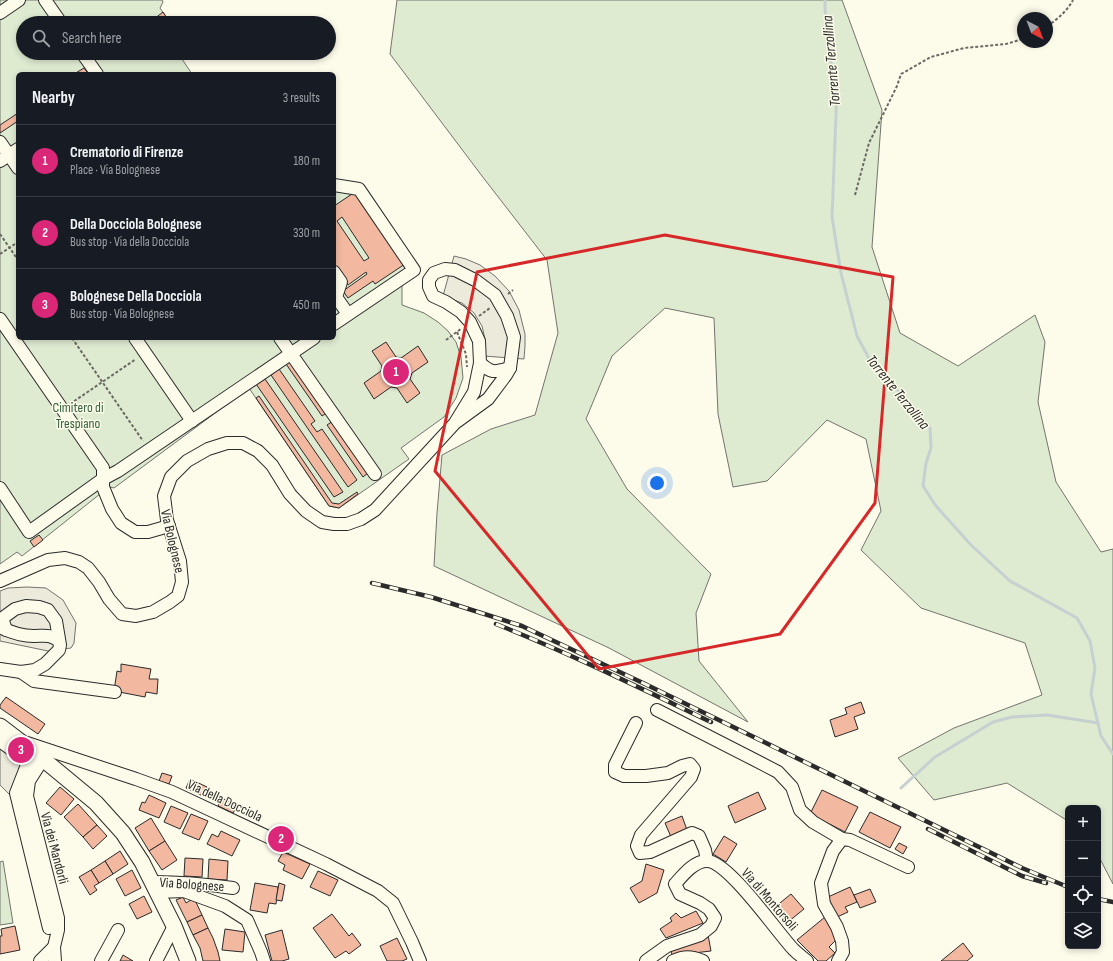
<!DOCTYPE html>
<meta charset="utf-8">
<style>
body{margin:0;font-family:"Sofia Sans Condensed",sans-serif;background:#242831;color:#f1f3f6}
.controls{position:absolute;right:12px;bottom:12px;display:grid;overflow:hidden;border-radius:6px;box-shadow:0 2px 6px #0003}
.controls button{width:36px;height:36px;display:grid;place-items:center;padding:0;border:0;border-bottom:1px solid #363941;background:#171b24;color:#f1f3f6;font:20px sans-serif}
.compass{position:absolute;left:1017px;top:12px;width:36px;height:36px;border-radius:50%;background:#171b24;box-shadow:0 2px 6px #0003;rotate:138deg}
.you{position:absolute;left:657px;top:483px;width:14px;height:14px;margin:-10px;border:3px solid #fff;border-radius:50%;background:#1a73e8;box-shadow:0 0 0 6px #1a73e833}
.badge{display:grid;place-items:center;width:26px;height:26px;border-radius:50%;background:#db2777;color:#fff;font-size:13px;font-weight:700}
.pin{position:absolute;translate:-50% -50%;border:2px solid #fff;box-shadow:0 1px 4px #0006}
.list{margin:0;padding:0;list-style:none}
h2{display:flex;justify-content:space-between;align-items:center;height:52px;margin:0;padding:0 16px;font-size:17px}
h2 small{font-size:13px;font-weight:400;color:#9ea1a6}
.list li{display:grid;grid-template-columns:26px 1fr auto;gap:12px;align-items:center;box-sizing:border-box;height:72px;padding:0 16px;border-top:1px solid #363941}
.list b{display:block;font-size:15px;white-space:nowrap}
.list p{margin:0;font-size:13px;white-space:nowrap;color:#9ea1a6}
.list em{font-size:13px;font-style:normal;color:#9ea1a6}
.icon{flex:none;width:22px;height:22px;fill:none;stroke:currentColor;stroke-width:2;stroke-linecap:round;stroke-linejoin:round}
.map{position:relative;flex:none;width:1113px;height:961px;overflow:hidden}
.search{position:absolute;background:#171b24;box-shadow:0 2px 6px #0003;left:16px;top:16px;width:320px;height:44px;display:flex;align-items:center;gap:10px;box-sizing:border-box;padding:0 14px;border-radius:22px;color:#9ea1a6;font-size:15px}
.panel{position:absolute;background:#171b24;box-shadow:0 2px 6px #0003;left:16px;top:72px;width:320px;height:268px;border-radius:6px}
.map>svg:first-child{display:block}
.green{fill:#deebd1;stroke:#74746e}
.parking{fill:#eceadb;stroke:#74746e}
.lines{fill:none;stroke-linecap:round;stroke-linejoin:round}
.stream{stroke:#c7d0d0;stroke-width:3}
.building{fill:#f2b8a0;stroke:#2b2b2b;fill-rule:evenodd}
.minor-casing{stroke:#2b2b2b;stroke-width:14}
.major-casing{stroke:#2b2b2b;stroke-width:17}
.path{stroke:#6a6964;stroke-width:2;stroke-dasharray:3 2;stroke-linecap:butt}
.minor{stroke:#fdfbea;stroke-width:12}
.major{stroke:#fdfbea;stroke-width:15}
.rail-casing{stroke:#2b2b2b;stroke-width:4.5}
.rail{stroke:#fdfbea;stroke-width:3;stroke-dasharray:9;stroke-linecap:butt}
.marked{fill:none;stroke:#d62828;stroke-width:3;stroke-linejoin:round}
.labels{text-anchor:middle;stroke-width:3;stroke-linejoin:round;paint-order:stroke}
.park-label{font-size:14px;fill:#34623c;stroke:#fdfbea}
.street-label{font-size:14px;fill:#2b2b2b;stroke:#fdfbea}
.water-label{font-size:15px;font-style:italic;fill:#2b2b2b;stroke:#fdfbea}
</style>
<div class="map">
<svg width="1113" height="961" viewBox="0 0 1113 961">
<rect width="100%" height="100%" fill="#fdfbea"/>
<g class="green">
<path d="M0 0H162L163 2 160 8 169 21 167 23H23V53H178L192 74H18V338H334V180L362 185 418 270 402 283V305L424 313 438 322 448 331 456 342 461 357 463 378 456 398 444 417 401 448 409 459 339 508 329 506 249 388 114 488 106 486 100 494 22 556 17 552 0 564Z"/>
<path d="M397 0H842L882 110 872 247 900 333 958 366 1035 315 1045 342 1038 402 1056 482 1101 552 1113 549V884L1098 855V808H1068V821L1007 783 934 800 898 758 954 728 1042 695 1025 643 921 608 861 550 881 511 866 439 827 420 767 481 733 487 718 414 714 318 665 308 612 356 586 419 627 489 711 574 696 613 699 661 748 722 609 648 434 566 437 513 442 455 491 429 535 415 558 333 547 260 482 176 390 54Z"/>
<path d="M3 861 13 923 0 925V862Z"/>
</g>
<g class="parking">
<path d="M454 256 466 259 480 265 495 276 509 291 519 310 525 334V346L524 359 484 356 485 339 482 326 474 313 462 303 443 296Z"/>
<path d="M27 587 46 588 63 600 76 623 74 643 71 648 48 651 0 641V591L8 588Z"/>
<path d="M0 744 30 767 11 796 0 785Z"/>
</g>
<g class="lines">
<g class="stream">
<path d="M825 0V6L827 45 837 89 832 217 841 273 857 336 872 364 908 401 930 428 931 448 926 463 923 486 936 506 971 545 1010 581 1077 618 1090 641 1095 668 1091 694 1101 736 1113 754"/>
<path d="M901 788 935 757 993 722 1012 717 1047 715 1098 723"/>
</g>
</g>
<g class="building">
<path d="M163 12 169 21 167 23H156L154 19Z"/>
<path d="M84 68 87 72 84 74H74Z"/>
<path d="M18 113V121L0 133V125Z"/>
<path d="M355 192 405 264 375 284 373 281 348 298 343 291 367 274 366 272 348 285 334 265V206ZM342 217 369 258 364 261 337 221Z"/>
<path d="M386 342 396 357 401 358 418 346 428 362 412 373 410 379 420 393 407 403 397 388 391 387 374 399 364 383 381 371 382 366 372 351Z"/>
<path d="M292 361 328 412 322 416 286 364Z"/>
<path d="M279 369 315 421 311 424 317 432 322 429 357 480 348 487 271 375Z"/>
<path d="M265 379 343 492 334 497 256 384Z"/>
<path d="M259 396 332 503 339 504 357 492 358 494 339 508 329 506 256 398Z"/>
<path d="M333 421 369 472 363 477 327 425Z"/>
<path d="M39 535 43 540 34 547 30 541Z"/>
<path d="M121 664 151 669 149 679H158L157 694 146 692 145 697 114 691 117 671 121 672Z"/>
<path d="M6 697 45 724 38 734 0 708V705Z"/>
<path d="M861 702 865 713 854 717 858 729 835 737 830 720 847 714 845 708Z"/>
<path d="M162 773 172 776 169 784 159 781Z"/>
<path d="M190 779 207 787 203 796 186 788Z"/>
<path d="M60 787 74 799 61 815 46 803Z"/>
<path d="M822 790 858 807 845 832 810 814Z"/>
<path d="M758 792 766 809 735 823 728 806Z"/>
<path d="M149 795 166 803 159 818 139 810 142 802 145 803Z"/>
<path d="M222 798 237 806 233 813 218 806Z"/>
<path d="M78 804 97 825 83 837 64 817Z"/>
<path d="M171 806 188 813 180 829 164 822Z"/>
<path d="M870 812 901 827 890 848 859 832Z"/>
<path d="M191 814 208 821 199 840 182 833Z"/>
<path d="M682 816 687 830 671 837 665 823Z"/>
<path d="M151 818 165 841 149 851 135 828Z"/>
<path d="M97 825 107 836 93 849 83 837Z"/>
<path d="M221 831 240 840 232 856 207 844 212 834 218 837Z"/>
<path d="M724 836 737 844 726 862 713 854Z"/>
<path d="M165 841 177 860 162 870 149 851Z"/>
<path d="M899 843 907 847 903 854 895 849Z"/>
<path d="M120 851 128 864 113 874 105 861Z"/>
<path d="M283 852 310 864 302 879 283 870 285 865 278 861Z"/>
<path d="M185 858 203 859 202 877 184 876Z"/>
<path d="M209 859 228 861 227 880 208 879Z"/>
<path d="M105 861 113 874 99 883 91 870Z"/>
<path d="M646 864 664 870 657 893 639 903 630 888 642 881Z"/>
<path d="M91 870 99 883 94 886 97 890 90 895 79 877Z"/>
<path d="M132 870 141 888 125 896 116 879Z"/>
<path d="M318 871 338 880 330 896 310 887Z"/>
<path d="M255 883 278 887 276 904 269 903 267 913 250 910Z"/>
<path d="M279 883 285 885 282 901 276 900Z"/>
<path d="M850 887 857 902 845 907 848 912 837 917 828 897Z"/>
<path d="M870 889 876 902 860 908 854 895Z"/>
<path d="M791 894 804 909 788 922 775 907Z"/>
<path d="M144 896 152 912 137 919 129 904Z"/>
<path d="M183 897 186 903 194 898 202 915 187 922 176 900Z"/>
<path d="M696 911 703 923 666 938 660 929 672 921 670 918 676 913 681 918Z"/>
<path d="M332 914 349 936 352 933 361 945 349 954 346 951 335 958 313 928Z"/>
<path d="M202 915 208 928 193 935 187 922Z"/>
<path d="M825 917 837 939 829 947 835 953 826 961H818L797 940Z"/>
<path d="M15 926 20 950 0 954V936H2L1 929Z"/>
<path d="M208 928 213 938 218 952 220 961H203L200 948 193 935Z"/>
<path d="M225 929 245 932 243 952 222 950Z"/>
<path d="M282 930 289 959 282 961H272L265 935Z"/>
<path d="M708 935 711 951 676 955 673 957 670 949Z"/>
<path d="M397 938 407 959 402 961H387L380 946Z"/>
<path d="M963 943 973 956 967 961H941Z"/>
<path d="M123 955 133 961H120Z"/>
</g>
<g class="lines">
<g class="minor-casing">
<g id="minor">
<path d="M45 0 61 23"/>
<path d="M0 13 19 0"/>
<path d="M82 53 97 74"/>
<path d="M0 142 18 168"/>
<path d="M0 161 18 149"/>
<path d="M334 185 359 189 414 270 334 324"/>
<path d="M334 272 341 282 336 297 348 314"/>
<path d="M0 319 103 468V487L112 509 121 523 135 532H148L169 526"/>
<path d="M135 338 192 421"/>
<path d="M280 338 375 474"/>
<path d="M480 363C492 374 495 372 510 368"/>
<path d="M0 488 29 532 103 479 118 471 314 338"/>
<path d="M0 581 48 560 65 558 79 562 88 568 99 582 109 599 122 614 136 616 153 612 170 602 178 596 182 582 180 561 167 520 164 496 171 477 187 461 208 449 227 443H243L258 451 272 465 290 494 306 511 322 522 334 524H347L361 519 375 510 455 423 488 399 506 375 510 368 514 337 507 316 495 295 475 280 455 270 445 269 434 273 429 280V287L433 296 446 302 461 312 470 322 479 341 480 363 474 392 455 423"/>
<path d="M0 627C10 632 23 636 34 636 46 636 49 634 59 641"/>
<path d="M0 669 21 672 35 670 45 664 59 650 60 645 56 621 48 610 39 607 26 606 15 609 4 617 3 621 6 630"/>
<path d="M21 672 34 681 115 692"/>
<path d="M657 710 753 759 778 772 792 787 800 810 813 822 842 839"/>
<path d="M636 723 615 765V772L624 776H646L668 773 682 766 690 764 694 769 691 777 641 835 637 846 640 853 650 852 692 833 699 836 705 850 707 861"/>
<path d="M0 741 26 760 32 751"/>
<path d="M27 743 136 779 172 792 326 864 378 891 393 903 412 942 420 961"/>
<path d="M38 755 27 765 16 793 49 928"/>
<path d="M43 759 29 781 27 796 58 918V930L54 947 55 961"/>
<path d="M152 882C179 882 205 884 233 888"/>
<path d="M157 892 184 891 225 906 247 920 261 952 264 961"/>
<path d="M40 961 54 947"/>
<path d="M101 961 118 930"/>
<path d="M156 961 174 926"/>
<path d="M646 961 667 946 700 935 711 926 715 918 709 909 700 903 680 894 675 884C683 875 694 861 707 861 728 861 777 932 793 949 797 953 802 957 807 961"/>
<path d="M673 961C684 956 691 956 703 961"/>
<path d="M838 961 843 952 842 941 837 927 824 904 821 883 833 851 842 839 850 840 908 867"/>
</g>
</g>
<g class="major-casing">
<path id="major" d="M0 726 38 755 96 803 123 833 142 862 174 926 188 961"/>
</g>
<g class="path">
<path d="M1047 26C1058 19 1067 11 1073 0"/>
<path d="M855 195 869 143 897 86 901 74 931 57 964 48 1006 44 1023 39"/>
<path d="M0 234 18 260"/>
<path d="M0 254 18 242"/>
<path d="M508 294 513 290"/>
<path d="M479 316 490 308"/>
<path d="M457 332 466 354 467 367"/>
<path d="M72 338 143 441"/>
<path d="M446 340 462 328"/>
<path d="M70 404 136 359"/>
</g>
<use href="#minor" class="minor"/>
<use href="#major" class="major"/>
<g class="rail-casing">
<g id="rail">
<path d="M372 583 431 597 522 626 643 683 1022 868 1068 887"/>
<path d="M496 624C569 653 640 688 711 722"/>
<path d="M928 829 1022 876 1046 883"/>
<path d="M1098 899 1113 902"/>
</g>
</g>
<use href="#rail" class="rail"/>
</g>
<path class="marked" d="M665 235 893 277 875 503 780 634 599 669 435 471 477 272Z"/>
<g class="labels">
<g class="park-label">
<text x="78" y="412">Cimitero di<tspan x="78" dy="16">Trespiano</tspan></text>
</g>
<g class="street-label">
<text transform="translate(173 541) rotate(77)" y="5">Via Bolognese</text>
<text transform="translate(225 800) rotate(25)" y="5">Via della Docciola</text>
<text transform="translate(55 848) rotate(75)" y="5">Via dei Mandorli</text>
<text transform="translate(192 884) rotate(4)" y="5">Via Bolognese</text>
<text transform="translate(770 899) rotate(49)" y="5">Via di Montorsoli</text>
</g>
<g class="water-label">
<text transform="translate(831 61) rotate(-95)" y="5">Torrente Terzollina</text>
<text transform="translate(898 392) rotate(51)" y="5">Torrente Terzollina</text>
</g>
</g>
</svg>
<div class="controls">
<button>+</button>
<button>−</button>
<button><svg class="icon" aria-label="locate" viewBox="0 0 24 24"><circle cx="12" cy="12" r="6"/><path d="M12 2v4M12 18v4M2 12h4M18 12h4"/></svg></button>
<button><svg class="icon" aria-label="layers" viewBox="0 0 24 24"><path d="M12 4l9 5-9 5-9-5zM3 14l9 5 9-5"/></svg></button>
</div>
<svg class="compass" viewBox="-18 -18 36 36"><path d="M0-13l5 13h-10z" fill="#e53935"/><path d="M0 13l5-13h-10z" fill="#9ea1a6"/></svg>
<div class="you"></div>
<div class="pin badge" style="left:396px;top:372px">1</div>
<div class="pin badge" style="left:281px;top:839px">2</div>
<div class="pin badge" style="left:21px;top:750px">3</div>
<div class="search"><svg class="icon" aria-label="search" viewBox="0 0 24 24"><circle cx="10" cy="10" r="6"/><path d="M15 15l6 6"/></svg>Search here</div>
<section class="panel">
<h2>Nearby<small>3 results</small></h2>
<ul class="list">
<li><span class="badge">1</span><div><b>Crematorio di Firenze</b><p>Place · Via Bolognese</p></div><em>180 m</em></li>
<li><span class="badge">2</span><div><b>Della Docciola Bolognese</b><p>Bus stop · Via della Docciola</p></div><em>330 m</em></li>
<li><span class="badge">3</span><div><b>Bolognese Della Docciola</b><p>Bus stop · Via Bolognese</p></div><em>450 m</em></li>
</ul>
</section>
</div>
